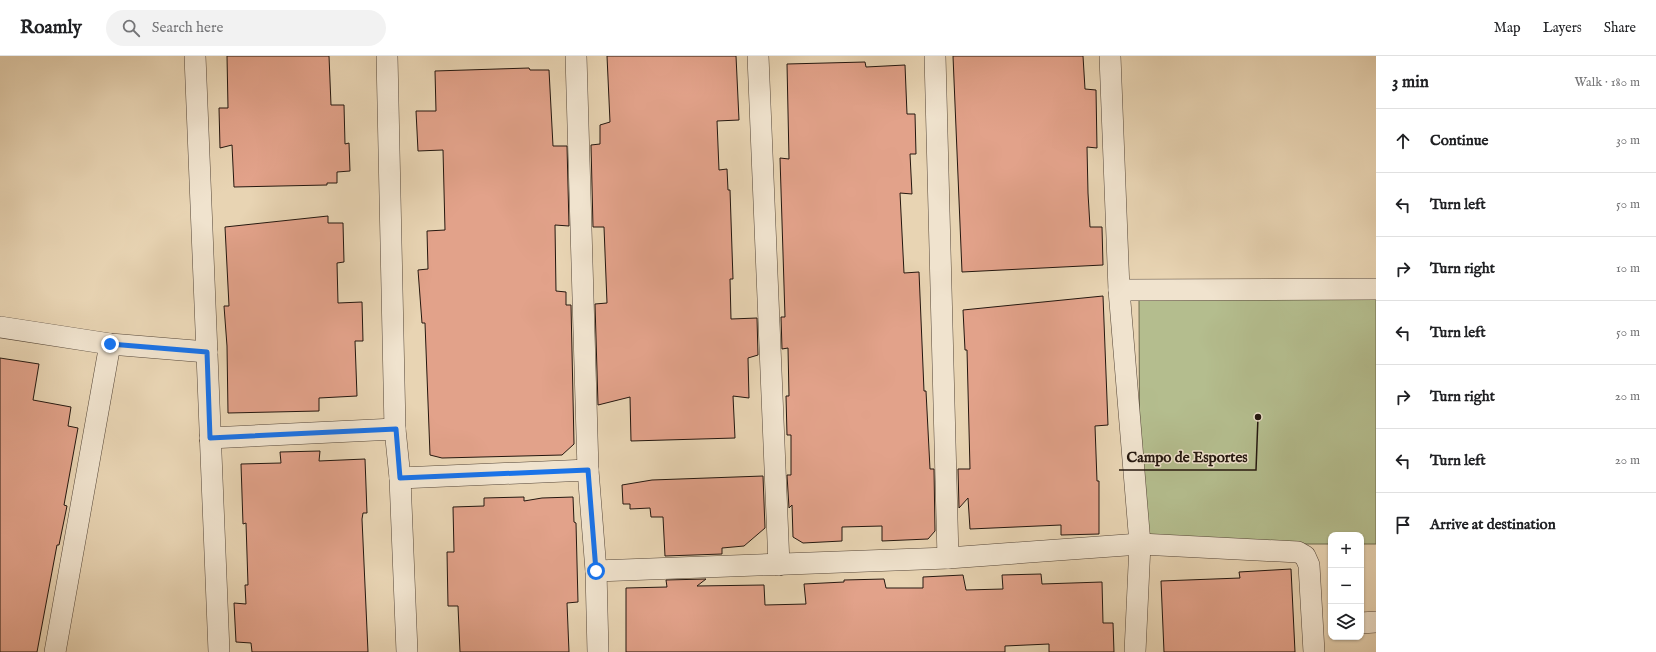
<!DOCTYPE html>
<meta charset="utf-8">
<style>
body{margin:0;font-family:"IM FELL English",serif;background:#f2f2f2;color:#202124}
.controls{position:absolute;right:12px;bottom:12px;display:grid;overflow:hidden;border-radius:8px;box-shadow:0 1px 3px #0004}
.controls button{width:36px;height:36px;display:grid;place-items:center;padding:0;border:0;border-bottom:1px solid #e0e0e0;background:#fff;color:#202124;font:20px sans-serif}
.stop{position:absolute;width:12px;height:12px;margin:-9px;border:3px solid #1a73e8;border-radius:50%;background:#fff}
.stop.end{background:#1a73e8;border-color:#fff;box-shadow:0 1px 4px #0008}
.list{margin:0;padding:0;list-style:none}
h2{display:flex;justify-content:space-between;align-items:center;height:52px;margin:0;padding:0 16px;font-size:17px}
h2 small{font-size:13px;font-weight:400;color:#757577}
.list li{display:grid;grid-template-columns:26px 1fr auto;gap:12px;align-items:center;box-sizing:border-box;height:64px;padding:0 16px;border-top:1px solid #e0e0e0}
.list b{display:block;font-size:15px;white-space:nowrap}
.list em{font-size:13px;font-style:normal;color:#757577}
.icon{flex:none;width:22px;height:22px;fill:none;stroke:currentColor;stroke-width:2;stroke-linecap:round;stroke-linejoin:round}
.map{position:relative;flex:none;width:1376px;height:596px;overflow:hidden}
header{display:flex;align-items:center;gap:24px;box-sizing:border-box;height:56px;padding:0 20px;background:#fff;border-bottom:1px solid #e0e0e0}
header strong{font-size:19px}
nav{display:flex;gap:22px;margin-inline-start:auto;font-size:14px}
.search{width:280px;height:36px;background:#f2f2f2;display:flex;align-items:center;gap:10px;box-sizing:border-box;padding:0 14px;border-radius:22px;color:#757577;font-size:15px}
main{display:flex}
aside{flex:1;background:#fff}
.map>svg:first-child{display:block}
.garden{fill:#b4bd8e;stroke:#6c6a4e}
.building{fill:#e2a28a;stroke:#24170f}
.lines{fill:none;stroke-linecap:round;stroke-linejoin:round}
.street-casing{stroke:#554638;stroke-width:22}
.street{stroke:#f0e3ce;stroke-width:21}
.route{stroke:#1a73e8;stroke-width:5}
.leader{fill:none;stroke:#24170f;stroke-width:1.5}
.callout-dot{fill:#24170f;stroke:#f0e3ce;stroke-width:1.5}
.callout-label{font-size:15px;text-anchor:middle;font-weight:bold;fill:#24170f;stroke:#f0e3ce;stroke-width:3;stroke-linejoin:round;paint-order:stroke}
</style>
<header>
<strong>Roamly</strong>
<div class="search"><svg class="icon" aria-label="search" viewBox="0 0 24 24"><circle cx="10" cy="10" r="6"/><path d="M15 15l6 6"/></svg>Search here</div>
<nav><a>Map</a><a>Layers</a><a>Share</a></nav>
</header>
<main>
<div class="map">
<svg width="1376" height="596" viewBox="0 0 1376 596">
<rect width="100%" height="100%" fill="#e8d4b3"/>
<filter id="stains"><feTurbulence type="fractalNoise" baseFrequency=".005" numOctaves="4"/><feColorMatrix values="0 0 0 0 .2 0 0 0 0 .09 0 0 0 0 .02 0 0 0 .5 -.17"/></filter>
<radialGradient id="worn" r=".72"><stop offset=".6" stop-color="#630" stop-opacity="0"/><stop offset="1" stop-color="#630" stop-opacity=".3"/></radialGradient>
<path class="garden" d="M1139 242 1376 243V488H1361V479H1331V488H1140Z"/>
<g class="building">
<path d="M227 0H329L331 49H344L345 88 349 87 350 115 337 116V127H327V129L234 131 232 89 220 92 219 52H228Z"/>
<path d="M607 0H736L739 64 717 65 719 114 727 113 728 134H730L733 223H730L731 263 757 262 758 299 748 302 749 342 733 340 735 382 631 385 630 341 598 349 595 248 607 247 604 171H593L591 89 600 88V69L610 66Z"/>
<path d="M953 0H1083L1085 33 1096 34 1097 92 1087 91 1088 137 1090 171H1102L1103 209 962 216Z"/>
<path d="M865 6 866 11 905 9 907 58H915L916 98H910L912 138 900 137 904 217 919 216 924 335H926L930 413H934L935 475 928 483 882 485V470L842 471V485L803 487 793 481 792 449 789 452 787 419H791V379H787L786 340H789L788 292 782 293 781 261H785L780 102 789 103 787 8Z"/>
<path d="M529 12 530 14H549L553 90H567L569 170 555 169 556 235 566 236V249H571L574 388 562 399 442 402 430 399 425 267H422L418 214 428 213 427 175 445 174 443 94 418 95 416 55H436L435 15Z"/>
<path d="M328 160V167H343L344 206 337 207 338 247 362 246 363 285H355L357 340 319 342V355L228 357 227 290 224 250H229L225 171Z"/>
<path d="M1103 240 1108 369 1095 370 1097 425H1099V478L1061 479V469L970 473 968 442 959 452 958 413H970L967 294H965L963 254Z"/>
<path d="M0 302 39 308 33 344 71 351 68 370 78 372 64 449 67 450 59 489H57L37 596H0Z"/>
<path d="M320 395 319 405 365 403 367 457H363L362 463 368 596H252L251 587 236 586 234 547 246 548 245 529H248L246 467 243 468 241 408 281 407 280 396Z"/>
<path d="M763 420 765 472 744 490 722 492V498L665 500 663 461H651L650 452 630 453V448H623L622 429 652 424Z"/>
<path d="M524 441V445L542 442 573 441 574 466 576 467 578 546 567 547 569 596H460L458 550H448L447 496H454L453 451 484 450V442Z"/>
<path d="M1291 513 1295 596H1164L1161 525 1240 522 1239 516Z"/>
<path d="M1041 518 1042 528 1102 526 1103 567H1113L1114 596H1049V588L1005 590V596H626V532L667 531 666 524 706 523 697 530 764 529 765 549 806 548 804 528 844 526V524L884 523 886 532H923V521L963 519 966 534 1003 533 1002 519Z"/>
</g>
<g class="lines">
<g class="street-casing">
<g id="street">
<path d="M195 0 219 596"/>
<path d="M387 0 395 373 400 422 407 596"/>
<path d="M576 0 588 414 596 515 598 596"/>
<path d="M758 0 779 509"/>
<path d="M935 0 948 502"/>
<path d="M1110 0 1119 234 1140 488 1135 596"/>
<path d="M1119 234 1376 233"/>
<path d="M0 271 110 288 207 296"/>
<path d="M210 382 395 373"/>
<path d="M400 422 588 414"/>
<path d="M596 515 948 502 1140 488 1298 496 1305 500 1309 509 1314 596"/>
<path d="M1361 567 1376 566"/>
<path d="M55 596 110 288"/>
</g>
</g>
<use href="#street" class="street"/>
</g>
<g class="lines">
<path class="route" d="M110 288 207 296 210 382 396 373 400 422 588 414 596 515"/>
</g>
<path class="leader" d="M1258 361L1256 414H1119"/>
<circle class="callout-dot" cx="1258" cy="361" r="4"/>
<g class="callout-label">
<text x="1187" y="406">Campo de Esportes</text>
</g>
<rect width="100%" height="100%" filter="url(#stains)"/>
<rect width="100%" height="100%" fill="url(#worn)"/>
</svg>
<div class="controls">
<button>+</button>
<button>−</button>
<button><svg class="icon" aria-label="layers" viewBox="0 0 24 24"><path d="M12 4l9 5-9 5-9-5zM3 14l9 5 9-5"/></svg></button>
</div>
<div class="stop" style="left:596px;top:515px"></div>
<div class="stop end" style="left:110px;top:288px"></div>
</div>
<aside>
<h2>3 min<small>Walk · 180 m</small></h2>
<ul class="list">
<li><svg class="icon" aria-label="ahead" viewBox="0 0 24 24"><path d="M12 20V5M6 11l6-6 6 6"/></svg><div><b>Continue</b></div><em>30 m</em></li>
<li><svg class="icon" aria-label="left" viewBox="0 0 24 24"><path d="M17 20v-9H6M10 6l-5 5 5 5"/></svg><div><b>Turn left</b></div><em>50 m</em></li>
<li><svg class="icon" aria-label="right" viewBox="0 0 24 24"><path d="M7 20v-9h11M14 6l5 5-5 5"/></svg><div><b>Turn right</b></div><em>10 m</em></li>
<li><svg class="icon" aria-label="left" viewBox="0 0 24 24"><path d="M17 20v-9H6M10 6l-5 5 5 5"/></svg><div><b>Turn left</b></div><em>50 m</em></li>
<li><svg class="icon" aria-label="right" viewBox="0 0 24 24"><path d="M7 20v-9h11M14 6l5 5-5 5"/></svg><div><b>Turn right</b></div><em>20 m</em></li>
<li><svg class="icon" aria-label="left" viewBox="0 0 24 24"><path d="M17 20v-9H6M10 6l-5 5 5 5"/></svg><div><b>Turn left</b></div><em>20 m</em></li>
<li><svg class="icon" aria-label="arrive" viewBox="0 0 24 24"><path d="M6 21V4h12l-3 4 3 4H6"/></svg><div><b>Arrive at destination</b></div></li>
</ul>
</aside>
</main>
